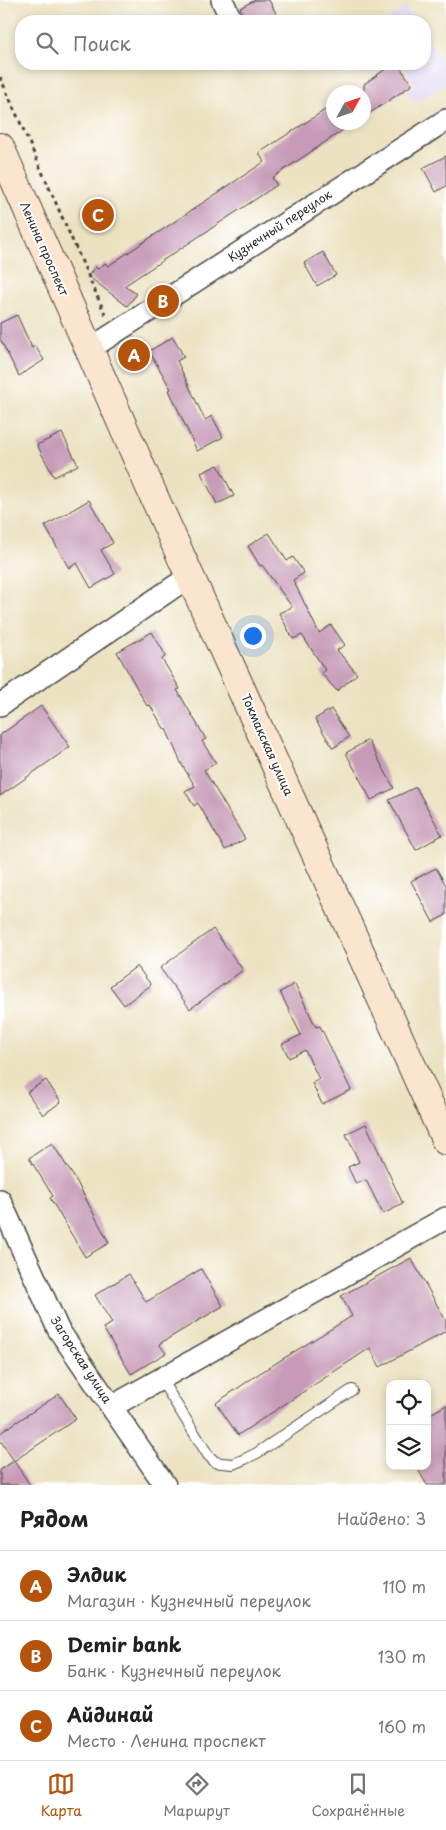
<!DOCTYPE html>
<html lang="ru">
<meta charset="utf-8">
<style>
body{margin:0;font-family:"Playpen Sans",sans-serif;background:#f6f6f6;color:#202124}
.controls{position:absolute;right:15px;bottom:15px;display:grid;overflow:hidden;border-radius:10px;box-shadow:0 2px 8px #0003}
.controls button{width:45px;height:45px;display:grid;place-items:center;padding:0;border:0;border-bottom:1px solid #e0e0e0;background:#fff;color:#202124;font:25px sans-serif}
.compass{position:absolute;left:326px;top:85px;width:45px;height:45px;border-radius:50%;background:#fff;box-shadow:0 2px 8px #0003;rotate:50deg}
.you{position:absolute;left:252px;top:635px;width:18px;height:18px;margin:-12px;border:4px solid #fff;border-radius:50%;background:#1a73e8;box-shadow:0 0 0 8px #1a73e833}
.badge{display:grid;place-items:center;width:32px;height:32px;border-radius:50%;background:#b45309;color:#fff;font-size:16px;font-weight:700}
.pin{position:absolute;translate:-50% -50%;border:2px solid #fff;box-shadow:0 1px 5px #0006}
.list{margin:0;padding:0;list-style:none}
h2{display:flex;justify-content:space-between;align-items:center;height:65px;margin:0;padding:0 20px;font-size:21px}
h2 small{font-size:16px;font-weight:400;color:#757577}
.list li{display:grid;grid-template-columns:32px 1fr auto;gap:15px;align-items:center;box-sizing:border-box;height:70px;padding:0 20px;border-top:1px solid #e0e0e0}
.list b{display:block;font-size:19px;white-space:nowrap}
.list p{margin:0;font-size:16px;white-space:nowrap;color:#757577}
.list em{font-size:16px;font-style:normal;color:#757577}
.icon{flex:none;width:28px;height:28px;fill:none;stroke:currentColor;stroke-width:2;stroke-linecap:round;stroke-linejoin:round}
.map{position:relative;flex:none;width:446px;height:1485px;overflow:hidden}
.search{position:absolute;background:#fff;box-shadow:0 2px 8px #0003;left:15px;right:15px;top:15px;height:55px;display:flex;align-items:center;gap:12px;box-sizing:border-box;padding:0 18px;border-radius:20px;color:#757577;font-size:19px}
.sheet{height:275px;background:#fff}
nav{display:flex;justify-content:space-around;align-items:center;box-sizing:border-box;height:70px;border-top:1px solid #e0e0e0;background:#fff;font-size:14px;color:#757577}
nav a{display:grid;justify-items:center;gap:2px}
nav .on{color:#b45309}
.map>svg:first-child{display:block}
.built{fill:#dfd5f5}
.building{fill:#c79bb8}
.lines{fill:none;stroke-linecap:round;stroke-linejoin:round}
.lane-casing{stroke:#484642;stroke-width:12}
.street-casing{stroke:#484642;stroke-width:24}
.secondary-casing{stroke:#484642;stroke-width:30}
.path{stroke:#484642;stroke-width:3;stroke-dasharray:4 4;stroke-linecap:butt}
.lane{stroke:#fff;stroke-width:10}
.street{stroke:#fff;stroke-width:21}
.secondary{stroke:#fbe5cf;stroke-width:28}
.labels{text-anchor:middle;stroke-width:4;stroke-linejoin:round;paint-order:stroke}
.street-label{font-size:12px;fill:#2b2b2b;stroke:#fff}
</style>
<div class="map">
<svg width="446" height="1485" viewBox="0 0 446 1485">
<rect width="100%" height="100%" fill="#fff"/>
<filter id="ink" filterUnits="userSpaceOnUse"><feTurbulence type="fractalNoise" baseFrequency=".02" numOctaves="2"/><feDisplacementMap in="SourceGraphic" scale="10" xChannelSelector="R" yChannelSelector="G"/><feConvolveMatrix kernelMatrix="1 2 1 2 8 2 1 2 1" color-interpolation-filters="sRGB"/></filter>
<filter id="wash" filterUnits="userSpaceOnUse"><feTurbulence type="fractalNoise" baseFrequency=".0096" numOctaves="4" result="noise"/><feDisplacementMap in="SourceGraphic" scale="20" xChannelSelector="R" yChannelSelector="G"/><feGaussianBlur stdDeviation="1.12" result="paint"/><feColorMatrix in="noise" values="0 0 0 0 0 0 0 0 0 0 0 0 0 0 0 0 0 1.4 0 .05"/><feComposite in="paint" operator="in"/></filter>
<g filter="url(#wash)">
<rect width="100%" height="100%" fill="#ece2c1"/>
<g class="built">
<path d="M406 7 415 21H384Z"/>
<path d="M425 35 446 67V83L415 103 407 91 416 85 402 64H425Z"/>
</g>
<g id="blocks">
<g class="building">
<path d="M255 0H269L280 21H247L240 8Z"/>
<path d="M393 64H398L412 85 364 117V84Z"/>
<path d="M334 104V122H355L272 178 277 185 124 286 137 294 127 306 88 276 95 267 98 269 105 263 108 266 264 162 259 153Z"/>
<path d="M446 156V186L436 192 423 168Z"/>
<path d="M104 201 114 221 90 231 82 209Z"/>
<path d="M323 252 336 275 317 286 304 263Z"/>
<path d="M17 315 32 348 35 346 44 360 19 376 0 339V323Z"/>
<path d="M173 337 184 357 177 361 205 420 212 416 223 437 197 451 169 390 171 389 149 351Z"/>
<path d="M62 433 78 465 54 477 37 445Z"/>
<path d="M218 465 234 496 217 504 201 473Z"/>
<path d="M89 500 113 543 101 550 115 574 91 588 77 563 69 568 45 526Z"/>
<path d="M269 533 287 561 293 557 304 573 293 580 319 633 331 625 345 645 337 650 357 674 337 691 321 673 325 670 302 635 293 639 279 613 292 607 262 565 260 566 248 546Z"/>
<path d="M152 632 166 656 162 659 180 689 177 690 206 739 202 741 216 763 204 770 245 839 225 850 198 803 194 806 185 791 195 786 182 765 166 729 165 730 150 705 147 706 117 652Z"/>
<path d="M41 706 70 747 0 796V735Z"/>
<path d="M331 709 349 737 333 748 315 719Z"/>
<path d="M368 740 394 788 371 800 346 753Z"/>
<path d="M416 787 442 835 416 850 389 800Z"/>
<path d="M436 868 446 885V915L433 922 411 881Z"/>
<path d="M213 929 243 970 190 1009 160 968Z"/>
<path d="M137 966 151 985 124 1005 110 986Z"/>
<path d="M295 984 316 1027 320 1026 351 1090 322 1104 312 1083 319 1079 305 1050 289 1058 282 1044 301 1035 280 992Z"/>
<path d="M46 1080 61 1102 43 1115 27 1092Z"/>
<path d="M366 1124 403 1204 383 1214 366 1180 356 1184 348 1167 359 1162 346 1134Z"/>
<path d="M52 1143 77 1182 109 1243 85 1257 50 1198 53 1196 29 1158Z"/>
<path d="M411 1258 446 1321V1331L380 1367 370 1348 238 1435 216 1403 260 1373 352 1316 341 1296Z"/>
<path d="M201 1269 223 1306 159 1344 166 1353 131 1374 103 1328 112 1323 95 1295 129 1274 146 1302Z"/>
<path d="M59 1394 76 1419 14 1461 0 1440V1433Z"/>
<path d="M446 1405V1485H427L416 1466H427V1416Z"/>
<path d="M14 1461 30 1485H0V1470Z"/>
</g>
</g>
</g>
<g filter="url(#ink)">
<use href="#blocks" fill-opacity="0" stroke="#484642" stroke-width="1"/>
<g class="lines">
<g class="lane-casing">
<path id="lane" d="M160 1378 208 1455 215 1462 222 1463 233 1464 245 1459 257 1453 352 1390"/>
</g>
<g class="street-casing">
<g id="street">
<path d="M222 0 229 15"/>
<path d="M88 350 446 120"/>
<path d="M0 705 190 576"/>
<path d="M0 1200 58 1329 165 1485"/>
<path d="M111 1407 446 1218"/>
</g>
</g>
<g class="secondary-casing">
<path id="secondary" d="M0 147 159 508 446 1141"/>
</g>
<path class="path" d="M0 77 106 316"/>
<use href="#lane" class="lane"/>
<use href="#street" class="street"/>
<use href="#secondary" class="secondary"/>
</g>
</g>
<g class="labels">
<g class="street-label">
<text transform="translate(280 226) rotate(-33)" y="4">Кузнечный переулок</text>
<text transform="translate(44 249) rotate(66)" y="4">Ленина проспект</text>
<text transform="translate(267 745) rotate(66)" y="4">Токмакская улица</text>
<text transform="translate(81 1360) rotate(57)" y="4">Загорская улица</text>
</g>
</g>
</svg>
<div class="controls">
<button><svg class="icon" aria-label="locate" viewBox="0 0 24 24"><circle cx="12" cy="12" r="6"/><path d="M12 2v4M12 18v4M2 12h4M18 12h4"/></svg></button>
<button><svg class="icon" aria-label="layers" viewBox="0 0 24 24"><path d="M12 4l9 5-9 5-9-5zM3 14l9 5 9-5"/></svg></button>
</div>
<svg class="compass" viewBox="-18 -18 36 36"><path d="M0-13l5 13h-10z" fill="#e53935"/><path d="M0 13l5-13h-10z" fill="#757577"/></svg>
<div class="you"></div>
<div class="pin badge" style="left:134px;top:355px">A</div>
<div class="pin badge" style="left:163px;top:301px">B</div>
<div class="pin badge" style="left:98px;top:215px">C</div>
<div class="search"><svg class="icon" aria-label="search" viewBox="0 0 24 24"><circle cx="10" cy="10" r="6"/><path d="M15 15l6 6"/></svg>Поиск</div>
</div>
<section class="sheet">
<h2>Рядом<small>Найдено: 3</small></h2>
<ul class="list">
<li><span class="badge">A</span><div><b>Элдик</b><p>Магазин · Кузнечный переулок</p></div><em>110 m</em></li>
<li><span class="badge">B</span><div><b>Demir bank</b><p>Банк · Кузнечный переулок</p></div><em>130 m</em></li>
<li><span class="badge">C</span><div><b>Айдинай</b><p>Место · Ленина проспект</p></div><em>160 m</em></li>
</ul>
</section>
<nav>
<a class="on"><svg class="icon" aria-label="map" viewBox="0 0 24 24"><path d="M3 6l6-2 6 2 6-2v14l-6 2-6-2-6 2zM9 4v14M15 6v14"/></svg>Карта</a>
<a><svg class="icon" aria-label="directions" viewBox="0 0 24 24"><path d="M12 3l9 9-9 9-9-9zM9 14v-3h6M13 9l2 2-2 2"/></svg>Маршрут</a>
<a><svg class="icon" aria-label="saved" viewBox="0 0 24 24"><path d="M7 4h10v16l-5-4-5 4z"/></svg>Сохранённые</a>
</nav>
